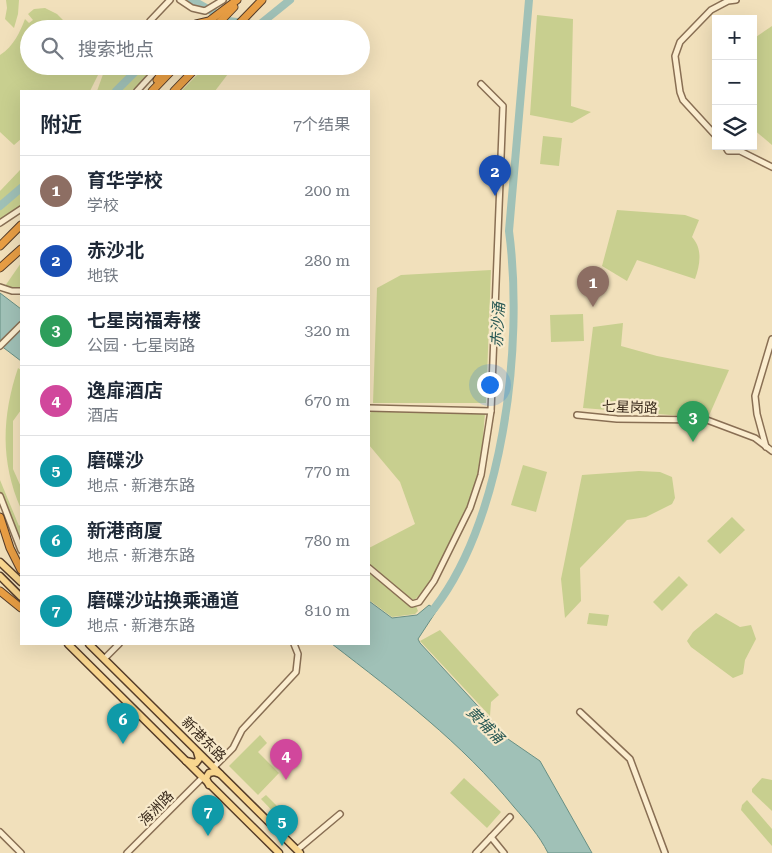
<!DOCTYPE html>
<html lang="zh">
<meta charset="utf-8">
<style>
body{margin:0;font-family:"Roboto Serif","Noto Sans SC",serif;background:#f6f6f7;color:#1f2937}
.controls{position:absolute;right:15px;top:15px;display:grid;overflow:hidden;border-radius:0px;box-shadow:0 5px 20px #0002}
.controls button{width:45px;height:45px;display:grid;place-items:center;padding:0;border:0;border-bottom:1px solid #e0e1e3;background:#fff;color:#1f2937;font:25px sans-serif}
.you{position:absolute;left:489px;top:384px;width:18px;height:18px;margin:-12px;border:4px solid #fff;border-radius:50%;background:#1a73e8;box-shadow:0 0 0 8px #1a73e833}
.badge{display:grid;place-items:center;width:32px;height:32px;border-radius:50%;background:#b45309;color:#fff;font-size:16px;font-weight:700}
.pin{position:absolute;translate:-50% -41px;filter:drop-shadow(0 1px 2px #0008)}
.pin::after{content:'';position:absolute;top:26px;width:18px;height:15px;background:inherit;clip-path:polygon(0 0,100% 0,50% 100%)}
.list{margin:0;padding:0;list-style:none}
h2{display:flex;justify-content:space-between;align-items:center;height:65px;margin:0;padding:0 20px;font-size:21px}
h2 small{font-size:16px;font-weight:400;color:#747a83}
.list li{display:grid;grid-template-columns:32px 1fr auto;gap:15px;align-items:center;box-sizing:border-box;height:70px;padding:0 20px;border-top:1px solid #e0e1e3}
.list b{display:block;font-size:19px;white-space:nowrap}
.list p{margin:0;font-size:16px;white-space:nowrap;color:#747a83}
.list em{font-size:16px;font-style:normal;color:#747a83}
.icon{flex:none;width:28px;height:28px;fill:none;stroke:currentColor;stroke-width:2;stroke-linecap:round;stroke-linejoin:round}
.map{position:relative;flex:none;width:772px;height:853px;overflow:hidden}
.search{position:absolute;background:#fff;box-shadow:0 5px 20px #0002;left:20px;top:20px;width:350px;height:55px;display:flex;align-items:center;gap:12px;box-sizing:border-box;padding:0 18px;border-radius:28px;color:#747a83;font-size:19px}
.panel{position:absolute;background:#fff;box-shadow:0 5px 20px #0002;left:20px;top:90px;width:350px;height:555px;border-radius:0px}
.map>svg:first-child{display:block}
.green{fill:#c8cf8f}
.water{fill:#a0c1b7;stroke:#678f84}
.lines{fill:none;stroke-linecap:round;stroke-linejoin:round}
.river{stroke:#a0c1b7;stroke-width:8}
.minor-casing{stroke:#896f54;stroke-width:8}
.major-casing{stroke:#563d29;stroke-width:9}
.highway-casing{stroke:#563d29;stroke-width:9}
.minor{stroke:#fbedcf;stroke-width:5}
.major{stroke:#f8d68f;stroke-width:6}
.highway{stroke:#e89e44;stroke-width:7}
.labels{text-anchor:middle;stroke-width:4.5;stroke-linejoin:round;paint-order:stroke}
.street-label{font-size:14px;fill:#37281a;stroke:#f8eacb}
.water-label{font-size:15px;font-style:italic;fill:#285854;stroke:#f8eacb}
</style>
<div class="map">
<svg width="772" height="853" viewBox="0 0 772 853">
<rect width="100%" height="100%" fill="#f1e0bb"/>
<g class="green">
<path d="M6 0H19L18 14 14 28 5 19 7 8Z"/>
<path d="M45 8 57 14 72 29H29V66H98L100 68 95 73 98 75 90 91H21V139L14 145 0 132V55C14 46 20 32 25 19L29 23 33 20 28 14 34 9Z"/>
<path d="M537 15 573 19 571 106 591 112 572 123 530 115Z"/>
<path d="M772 26V145L753 129V39Z"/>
<path d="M106 66H137L113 91H97Z"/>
<path d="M145 66H158L134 91H120Z"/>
<path d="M206 66H234L215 91H181Z"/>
<path d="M543 136 562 138 559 166 540 164Z"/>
<path d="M21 169V184L0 203V191Z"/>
<path d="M21 192V207L0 220V209Z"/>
<path d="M617 210 685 215 699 220 692 237C703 249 700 265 695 279L637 260 627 281 602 266Z"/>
<path d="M21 263V290L5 286Z"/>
<path d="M491 270 486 403H373L377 288 401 275Z"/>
<path d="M583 314 584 341 551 342 550 315Z"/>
<path d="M623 323 621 346 657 356 729 370 708 418 583 408 593 327Z"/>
<path d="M18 368 21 370V410L13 421V469L21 487V509C0 461 2 416 18 368Z"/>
<path d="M371 410 485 414C483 432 483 452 479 471 475 496 434 587 414 600L407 596 369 564V548L415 524 400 482 369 445V420Z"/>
<path d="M523 465 547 472 536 512 511 505Z"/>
<path d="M639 471 660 472 672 477 675 498 672 504 646 517 627 520 580 568 581 601 565 618 561 579 582 475Z"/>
<path d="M0 480 19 526 21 524V548L0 492Z"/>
<path d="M732 517 745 530 720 554 707 541Z"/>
<path d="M369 569 410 604 416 606 418 611 415 614 392 617 369 600Z"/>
<path d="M679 576 688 585 662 611 653 602Z"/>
<path d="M589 613 609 615 607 626 587 624Z"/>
<path d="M716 613 740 627 751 625 756 639 745 660 743 674 733 678 691 647 687 641 693 632Z"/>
<path d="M440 630 499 695 491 702 490 716 420 641Z"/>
<path d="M260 735 267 743 258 752 279 773 258 795 229 766Z"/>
<path d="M464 778 501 812 487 828 450 793Z"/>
<path d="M762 778 772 780V811L752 792V789Z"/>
<path d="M266 795 286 815 281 820 261 799Z"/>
<path d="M747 800 772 829V846L741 810 742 805Z"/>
</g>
<g class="water">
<path d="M0 293 21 309V361L0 345Z"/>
<path d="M369 601 392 618 417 615 429 605 437 610 418 639 420 643 508 739 540 761 592 853H548C539 835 527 822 514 807 462 743 397 694 332 644H369Z"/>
</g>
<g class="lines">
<g class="river">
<path d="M192 0 229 21 259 25 290 0"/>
<path d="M116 91 141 66"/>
<path d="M0 206 21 188"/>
<path d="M428 616C504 527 524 344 509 231L529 0"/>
</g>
<g class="minor-casing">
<g id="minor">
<path d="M180 0 192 8 205 11 223 0"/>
<path d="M150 29 148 25 150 21 170 0"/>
<path d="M137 91 160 66"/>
<path d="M716 136 683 100 680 92 675 56 680 42 711 10 728 1 736 0"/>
<path d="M725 146 728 151H740L772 167"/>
<path d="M0 223 21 209"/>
<path d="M0 287 12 291H21"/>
<path d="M0 346 21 325"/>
<path d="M369 408 491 411"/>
<path d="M577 415 617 419 707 420 755 438 772 451"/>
<path d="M766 447 757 414 755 396 772 339"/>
<path d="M0 496 21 550"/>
<path d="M369 568 412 604 419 602 434 581 470 508 481 475 491 411 503 106 481 84"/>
<path d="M104 659 119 644"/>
<path d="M580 712 630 759 665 853"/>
<path d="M214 767 233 748 242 730 296 672 298 654 294 644"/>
<path d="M0 832 21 853"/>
<path d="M491 837 504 853"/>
<path d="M297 850 340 814"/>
<path d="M127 853 202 778"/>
<path d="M476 853 510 817"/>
</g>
</g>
<g class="major-casing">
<g id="major">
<path d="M0 562 21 582"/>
<path d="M0 576 21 597"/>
<path d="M68 644 279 853"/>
<path d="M89 644 300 853"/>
<path d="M186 761 196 763 199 759 197 752"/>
<path d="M209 785 206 778 209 773 214 772 220 774"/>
</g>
</g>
<g class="highway-casing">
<g id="highway">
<path d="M196 24 209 21 237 0"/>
<path d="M213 29 234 7"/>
<path d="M234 29 262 0"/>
<path d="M157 80 167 66"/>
<path d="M152 91 176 66"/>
<path d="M174 91 198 66"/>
<path d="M0 246 21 225"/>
<path d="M0 268 21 249"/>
<path d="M0 517 10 548 21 570"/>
<path d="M0 591 21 608"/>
</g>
</g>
<use href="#minor" class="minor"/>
<use href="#major" class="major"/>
<use href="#highway" class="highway"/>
</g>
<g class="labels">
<g class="street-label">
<text transform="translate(630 407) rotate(2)" y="5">七星岗路</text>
<text transform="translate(204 739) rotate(45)" y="5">新港东路</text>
<text transform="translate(156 808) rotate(-45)" y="5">海洲路</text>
</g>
<g class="water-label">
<text transform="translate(498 325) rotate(-87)" y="5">赤沙涌</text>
<text transform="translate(485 725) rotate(45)" y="5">黄埔涌</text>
</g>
</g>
</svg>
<div class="controls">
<button>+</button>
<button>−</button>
<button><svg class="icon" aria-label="layers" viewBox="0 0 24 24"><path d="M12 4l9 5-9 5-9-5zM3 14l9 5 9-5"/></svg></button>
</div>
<div class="you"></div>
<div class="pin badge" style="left:593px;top:307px;background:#8d6e63">1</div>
<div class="pin badge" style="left:495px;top:196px;background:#1a4fb4">2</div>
<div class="pin badge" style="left:693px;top:442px;background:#2e9e5b">3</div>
<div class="pin badge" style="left:286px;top:780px;background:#d1479c">4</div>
<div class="pin badge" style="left:282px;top:846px;background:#0f9aa8">5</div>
<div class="pin badge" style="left:123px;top:744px;background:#0f9aa8">6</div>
<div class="pin badge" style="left:208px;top:836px;background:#0f9aa8">7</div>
<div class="search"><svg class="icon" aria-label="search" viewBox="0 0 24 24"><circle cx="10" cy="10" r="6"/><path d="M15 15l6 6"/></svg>搜索地点</div>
<section class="panel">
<h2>附近<small>7个结果</small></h2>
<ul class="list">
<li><span class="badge" style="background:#8d6e63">1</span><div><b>育华学校</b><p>学校</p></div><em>200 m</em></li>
<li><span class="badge" style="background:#1a4fb4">2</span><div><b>赤沙北</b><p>地铁</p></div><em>280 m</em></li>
<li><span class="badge" style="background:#2e9e5b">3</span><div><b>七星岗福寿楼</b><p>公园 · 七星岗路</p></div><em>320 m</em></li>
<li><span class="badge" style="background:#d1479c">4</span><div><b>逸扉酒店</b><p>酒店</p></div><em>670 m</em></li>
<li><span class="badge" style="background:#0f9aa8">5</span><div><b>磨碟沙</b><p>地点 · 新港东路</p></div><em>770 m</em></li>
<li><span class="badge" style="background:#0f9aa8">6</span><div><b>新港商厦</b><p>地点 · 新港东路</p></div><em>780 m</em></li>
<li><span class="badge" style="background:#0f9aa8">7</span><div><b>磨碟沙站换乘通道</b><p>地点 · 新港东路</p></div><em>810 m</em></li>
</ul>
</section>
</div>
